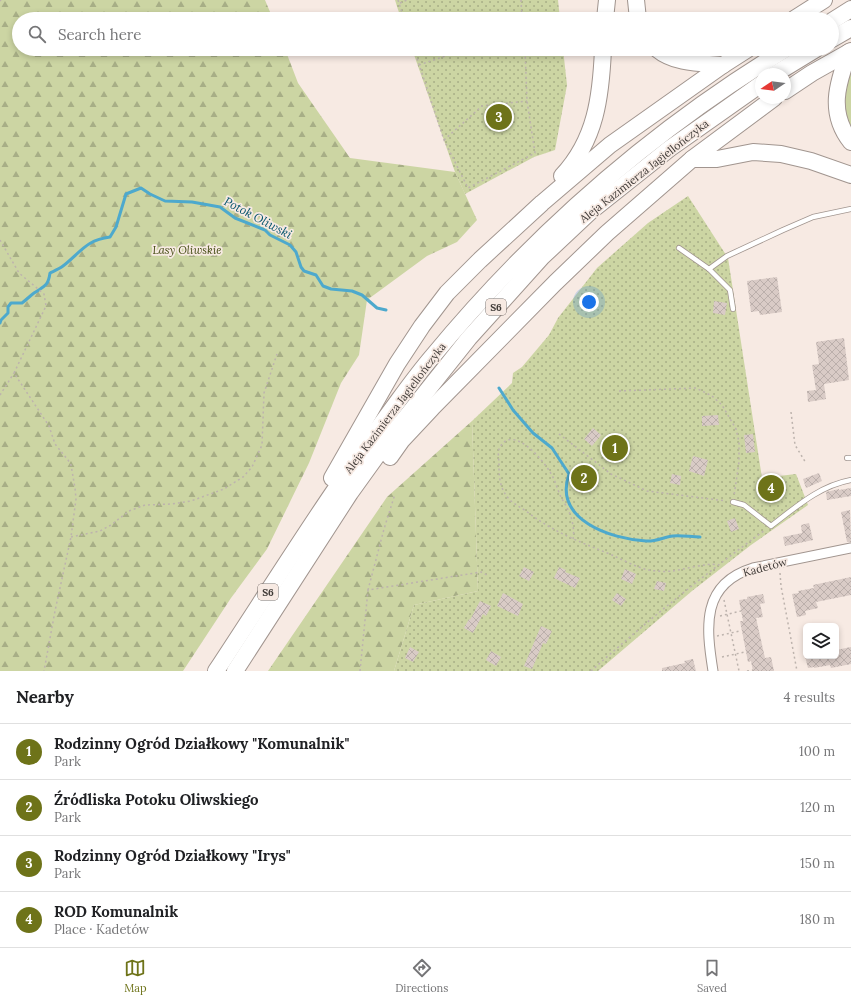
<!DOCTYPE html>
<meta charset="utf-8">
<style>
body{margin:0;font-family:Lora,serif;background:#f2f2f2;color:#202124}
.controls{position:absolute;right:12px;bottom:12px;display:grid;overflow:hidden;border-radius:6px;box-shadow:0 2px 6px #0003}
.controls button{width:36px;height:36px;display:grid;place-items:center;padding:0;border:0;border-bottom:1px solid #e0e0e0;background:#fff;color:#202124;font:20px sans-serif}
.compass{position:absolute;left:755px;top:68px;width:36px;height:36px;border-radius:50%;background:#fff;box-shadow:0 2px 6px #0003;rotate:257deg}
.you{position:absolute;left:589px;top:302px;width:14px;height:14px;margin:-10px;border:3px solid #fff;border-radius:50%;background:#1a73e8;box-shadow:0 0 0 6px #1a73e833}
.badge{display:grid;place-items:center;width:26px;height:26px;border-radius:50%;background:#6e7319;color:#fff;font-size:13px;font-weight:700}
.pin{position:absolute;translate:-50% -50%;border:2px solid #fff;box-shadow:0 1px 4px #0006}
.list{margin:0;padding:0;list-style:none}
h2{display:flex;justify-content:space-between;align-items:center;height:52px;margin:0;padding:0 16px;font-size:17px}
h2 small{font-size:13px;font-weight:400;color:#757577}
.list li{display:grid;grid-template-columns:26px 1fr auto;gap:12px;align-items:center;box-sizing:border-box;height:56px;padding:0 16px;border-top:1px solid #e0e0e0}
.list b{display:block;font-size:15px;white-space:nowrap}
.list p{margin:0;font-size:13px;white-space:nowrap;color:#757577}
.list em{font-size:13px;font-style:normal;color:#757577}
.icon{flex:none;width:22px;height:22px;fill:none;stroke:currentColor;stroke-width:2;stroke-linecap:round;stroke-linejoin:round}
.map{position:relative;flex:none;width:851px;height:671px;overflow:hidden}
.search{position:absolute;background:#fff;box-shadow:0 2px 6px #0003;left:12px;right:12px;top:12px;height:44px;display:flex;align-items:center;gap:10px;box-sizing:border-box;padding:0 14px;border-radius:22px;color:#757577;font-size:15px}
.sheet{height:276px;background:#fff}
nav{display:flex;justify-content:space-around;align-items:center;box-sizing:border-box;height:56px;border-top:1px solid #e0e0e0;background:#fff;font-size:11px;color:#757577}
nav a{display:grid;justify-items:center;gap:2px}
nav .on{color:#6e7319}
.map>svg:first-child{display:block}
.grass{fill:#ccd5a3}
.forest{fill:url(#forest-firs)}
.park{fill:url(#park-dots)}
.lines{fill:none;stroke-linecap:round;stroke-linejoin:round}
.stream{stroke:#4da9cd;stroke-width:3}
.building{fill:url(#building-cross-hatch)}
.lane-casing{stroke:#a1958f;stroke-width:6}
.street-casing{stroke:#a1958f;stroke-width:11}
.highway-casing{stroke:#a1958f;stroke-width:18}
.path{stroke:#bdb3ad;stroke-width:1.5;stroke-dasharray:2 3;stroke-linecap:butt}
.lane{stroke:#fff;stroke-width:4.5}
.street{stroke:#fff;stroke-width:9}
.highway{stroke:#fff;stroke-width:16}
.labels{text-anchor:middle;stroke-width:3.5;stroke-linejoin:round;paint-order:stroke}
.shield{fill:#f7eae3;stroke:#766f6b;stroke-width:1}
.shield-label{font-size:10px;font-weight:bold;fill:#3f3a37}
.street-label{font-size:11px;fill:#3f3a37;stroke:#f7eae3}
.park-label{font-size:11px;font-style:italic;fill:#434a11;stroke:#f7eae3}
.water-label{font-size:12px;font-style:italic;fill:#02536c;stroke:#f7eae3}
</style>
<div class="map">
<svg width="851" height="671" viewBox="0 0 851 671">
<defs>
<pattern id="forest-firs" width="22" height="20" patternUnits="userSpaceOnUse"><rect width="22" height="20" fill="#ccd5a3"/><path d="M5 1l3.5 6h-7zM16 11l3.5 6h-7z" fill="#a7ae86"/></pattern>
<pattern id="park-dots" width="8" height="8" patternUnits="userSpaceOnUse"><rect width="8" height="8" fill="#ccd5a3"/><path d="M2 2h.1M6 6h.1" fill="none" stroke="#a7ae86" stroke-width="1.8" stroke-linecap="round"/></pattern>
<pattern id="building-cross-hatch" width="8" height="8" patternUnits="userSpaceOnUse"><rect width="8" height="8" fill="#d9cbc6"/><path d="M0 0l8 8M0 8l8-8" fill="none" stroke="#bbafab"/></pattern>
</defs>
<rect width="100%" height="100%" fill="#f7eae3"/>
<path class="grass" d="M851 73V129C844 112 841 89 851 73Z"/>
<g class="forest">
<path d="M0 0H265L273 19H19V49H285L298 83 350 158 455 172 477 220 457 242 427 256 367 300 359 355 341 383 309 463 267 549 231 598 183 671H0Z"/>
<path d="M472 421 478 591 414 605 394 671H268L387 497Z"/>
</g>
<g class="park">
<path d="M395 0H558L560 19H401Z"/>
<path d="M412 49H563L567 85 555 150 534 157 465 194 455 172Z"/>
<path d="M688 196 728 258 762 478 796 474 808 505 751 545 692 591 598 671H394L414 605 478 591 472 421 512 383 513 373 522 367 549 335 558 318 597 268 648 223Z"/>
</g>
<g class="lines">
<g class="stream">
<path d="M0 323 1 320 8 313V307L11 303H22C26 300 30 296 34 293 44 286 48 287 50 273 54 271 59 269 63 266 81 252 86 240 110 237L116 227 126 194 141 188 150 194 165 201 192 202 220 207 235 218 265 230 270 235 290 245 296 252 301 267 304 271 316 275 323 286 331 289 352 291 362 295 377 308 386 310"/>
<path d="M499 388 513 410 533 433 552 448 569 474C553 520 611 539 646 541 655 542 664 537 673 536 681 535 691 537 700 537"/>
</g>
</g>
<g class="building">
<path d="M777 277 782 312 760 315 759 311 751 312 747 281Z"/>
<path d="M714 301 727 303 725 315 713 313Z"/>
<path d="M844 338 849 380 824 384 826 399 808 402 807 391 816 390 812 365 819 364 816 342Z"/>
<path d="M718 415 719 425 702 426V416Z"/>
<path d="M593 428 601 435 592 446 584 439Z"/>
<path d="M753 434 755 452 746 453 744 435Z"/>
<path d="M693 456 708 460 704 476 689 471Z"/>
<path d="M819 473 822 481 806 488 803 479Z"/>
<path d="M672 474 681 476 680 485 670 483Z"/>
<path d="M851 488V496L827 500 826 492 839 489V490Z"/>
<path d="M850 510 851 542H847L841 512Z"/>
<path d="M735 518 739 529 731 532 727 521Z"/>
<path d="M809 523 813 540 785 546 783 537 802 533 801 525Z"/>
<path d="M524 567 534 572 529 581 519 576Z"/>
<path d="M559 567 566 570 565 572 580 578 575 588 554 578Z"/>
<path d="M625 569 636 574 632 584 621 579Z"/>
<path d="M851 577V595L816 602 818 608 805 611 806 615 797 617 792 594 799 593 798 591 814 588 813 585Z"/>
<path d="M657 581 666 583 664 591 654 589Z"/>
<path d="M503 593 523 604 518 616 497 606Z"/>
<path d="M617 593 626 599 621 606 612 600Z"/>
<path d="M763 594 765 603 760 604 763 617 756 618 765 658 771 657 774 671H753L751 661 748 662 740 621H743L739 600 747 599V597Z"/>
<path d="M480 601 491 606 486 616 483 614 473 633 464 628 469 619 470 620Z"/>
<path d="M541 626 552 631 546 644 543 643 532 669 524 666Z"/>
<path d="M410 647 419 652 413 662 405 658Z"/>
<path d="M851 647V664L831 668 830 665 814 668V667L808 668 805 656H836V650Z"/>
<path d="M491 651 501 657 496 666 486 660Z"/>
<path d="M693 659 696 671H662V668L685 663 684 661Z"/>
</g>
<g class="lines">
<g class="lane-casing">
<g id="lane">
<path d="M679 248 709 269 727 256 783 230 813 217 851 209"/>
<path d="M709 269 730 290 733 309"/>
<path d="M847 458H851"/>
<path d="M733 502 744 505 771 526C796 507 819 486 851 480"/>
</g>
</g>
<g class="street-casing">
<path id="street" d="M713 671C706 627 701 584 753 568L851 548"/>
</g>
<g class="highway-casing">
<g id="highway">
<path d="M636 0 638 19"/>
<path d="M605 19 607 0"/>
<path d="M794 19 824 0"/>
<path d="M832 21 851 9"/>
<path d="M832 39 851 28"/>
<path d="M657 49C675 64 701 63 723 65"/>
<path d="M849 52C837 84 828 113 851 142"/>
<path d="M775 74 816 49"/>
<path d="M785 91 812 73 851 51"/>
<path d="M692 159H717L753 152 781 154 811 161 851 175"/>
<path d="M562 176C596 140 601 96 603 49"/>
<path d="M390 457 402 440 432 408 555 283 607 233 692 159 774 98"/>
<path d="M332 478 397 364 422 326 447 293 480 260 542 203 610 145 723 65 748 49"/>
<path d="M216 671C276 580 333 488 398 401 409 386 420 371 432 357 532 236 651 131 786 49"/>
<path d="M235 671 350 493 391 436 469 338 542 257 591 211 669 149 761 84"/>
</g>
</g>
<g class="path">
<path d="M398 0 404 19"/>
<path d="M521 0 522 19"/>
<path d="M0 1 1 0"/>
<path d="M400 3 407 0"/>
<path d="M414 49 444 140 468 188 535 153 527 101 525 49"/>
<path d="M419 65 466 49"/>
<path d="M444 140 482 106 527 101"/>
<path d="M0 240 19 273 44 294 46 306 14 373 49 426 55 444 68 460 71 465 75 488 76 499 71 537 55 611 44 671"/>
<path d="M619 391 696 388 712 396 722 405 736 429 739 442V462L734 496"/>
<path d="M0 395 14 373"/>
<path d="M791 412 795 445 806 463"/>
<path d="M559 434 611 474 647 491 726 501"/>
<path d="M71 537 100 531 111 525 129 511 145 505 172 504 191 501 224 489 243 477 252 467 262 445 264 393 277 354"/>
<path d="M573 539C575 531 572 517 568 510 566 505 563 501 561 497 557 489 555 479 550 472 543 460 513 424 500 447 497 452 499 459 499 465 499 478 500 489 509 499 514 504 520 507 526 511 553 532 580 542 612 555 623 560 636 567 648 570 656 571 664 572 672 571 682 570 709 562 717 565"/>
<path d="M780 573 781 586 797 671"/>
<path d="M368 590 384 529 395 494"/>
<path d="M724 600 739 671"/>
<path d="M720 616 741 611"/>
<path d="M717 636 740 631"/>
<path d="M722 657 745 652"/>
<path d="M360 671 368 590 481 572 489 576"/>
<path d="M591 671C647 621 705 574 765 530"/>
<path d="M747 671 753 670"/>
</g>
<use href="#lane" class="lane"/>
<use href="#street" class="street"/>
<use href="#highway" class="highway"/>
</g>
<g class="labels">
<g class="shield">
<rect x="486" y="299" width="20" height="16" rx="3"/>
<rect x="258" y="584" width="20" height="16" rx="3"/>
</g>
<g class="shield-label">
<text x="496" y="311">S6</text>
<text x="268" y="596">S6</text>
</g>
<g class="street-label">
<text transform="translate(644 171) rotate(-38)" y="4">Aleja Kazimierza Jagiellończyka</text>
<text transform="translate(395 408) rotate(-53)" y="4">Aleja Kazimierza Jagiellończyka</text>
<text transform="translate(765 567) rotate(-15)" y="4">Kadetów</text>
</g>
<g class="park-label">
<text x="187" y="254">Lasy Oliwskie</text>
</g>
<g class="water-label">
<text transform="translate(258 218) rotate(28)" y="4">Potok Oliwski</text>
</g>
</g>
</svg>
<div class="controls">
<button><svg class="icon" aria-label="layers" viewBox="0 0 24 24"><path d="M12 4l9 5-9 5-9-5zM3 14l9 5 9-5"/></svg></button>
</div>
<svg class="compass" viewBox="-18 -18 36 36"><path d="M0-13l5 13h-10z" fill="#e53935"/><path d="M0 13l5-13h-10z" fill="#757577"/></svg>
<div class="you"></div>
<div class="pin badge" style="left:615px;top:448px">1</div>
<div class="pin badge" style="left:584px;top:478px">2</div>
<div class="pin badge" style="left:499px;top:117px">3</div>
<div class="pin badge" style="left:771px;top:488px">4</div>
<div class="search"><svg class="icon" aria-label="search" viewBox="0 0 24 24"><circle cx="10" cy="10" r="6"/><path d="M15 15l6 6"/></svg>Search here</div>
</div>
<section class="sheet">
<h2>Nearby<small>4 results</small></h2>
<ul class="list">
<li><span class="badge">1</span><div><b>Rodzinny Ogród Działkowy &quot;Komunalnik&quot;</b><p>Park</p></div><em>100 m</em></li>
<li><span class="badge">2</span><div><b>Źródliska Potoku Oliwskiego</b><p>Park</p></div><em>120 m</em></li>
<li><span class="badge">3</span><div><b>Rodzinny Ogród Działkowy &quot;Irys&quot;</b><p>Park</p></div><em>150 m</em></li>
<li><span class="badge">4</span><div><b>ROD Komunalnik</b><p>Place · Kadetów</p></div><em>180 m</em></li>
</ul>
</section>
<nav>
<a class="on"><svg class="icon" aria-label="map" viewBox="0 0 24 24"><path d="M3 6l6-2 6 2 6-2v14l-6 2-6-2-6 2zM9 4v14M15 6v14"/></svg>Map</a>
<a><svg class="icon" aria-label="directions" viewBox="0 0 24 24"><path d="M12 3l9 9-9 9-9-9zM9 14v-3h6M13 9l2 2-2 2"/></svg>Directions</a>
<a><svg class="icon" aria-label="saved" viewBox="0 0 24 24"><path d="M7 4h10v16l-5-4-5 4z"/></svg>Saved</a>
</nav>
